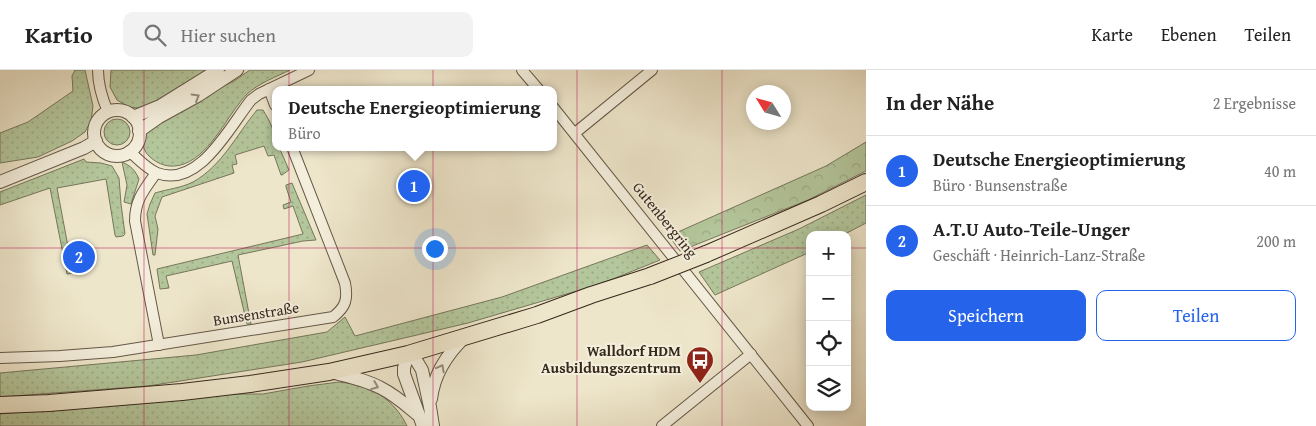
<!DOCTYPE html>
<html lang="de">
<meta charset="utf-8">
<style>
body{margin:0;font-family:"Gentium Book Plus",serif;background:#f2f2f2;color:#222}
.controls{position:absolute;right:15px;bottom:15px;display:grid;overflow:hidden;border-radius:10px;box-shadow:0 2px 12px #0003}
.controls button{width:45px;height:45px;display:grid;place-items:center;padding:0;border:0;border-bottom:1px solid #e0e0e0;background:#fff;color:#222;font:25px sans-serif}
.compass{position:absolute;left:746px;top:15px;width:45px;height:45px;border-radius:50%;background:#fff;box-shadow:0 2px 12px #0003;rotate:307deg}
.you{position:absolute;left:434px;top:178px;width:18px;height:18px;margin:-12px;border:4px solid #fff;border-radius:50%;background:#1a73e8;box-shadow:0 0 0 8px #1a73e833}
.badge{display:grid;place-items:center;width:32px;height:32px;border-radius:50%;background:#2563eb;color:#fff;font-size:16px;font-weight:700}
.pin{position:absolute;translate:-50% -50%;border:2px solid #fff;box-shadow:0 1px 5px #0006}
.popup{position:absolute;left:272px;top:16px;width:285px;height:65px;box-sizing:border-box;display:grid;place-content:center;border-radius:10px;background:#fff;filter:drop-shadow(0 1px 4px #0005);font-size:16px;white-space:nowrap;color:#767676}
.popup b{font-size:19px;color:#222}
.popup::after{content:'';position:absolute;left:50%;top:100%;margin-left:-10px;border:10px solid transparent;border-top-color:#fff}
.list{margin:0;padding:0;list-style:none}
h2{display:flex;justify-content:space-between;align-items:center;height:65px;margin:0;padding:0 20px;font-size:21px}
h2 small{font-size:16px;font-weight:400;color:#767676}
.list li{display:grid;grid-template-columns:32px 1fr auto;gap:15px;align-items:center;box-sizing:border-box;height:70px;padding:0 20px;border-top:1px solid #e0e0e0}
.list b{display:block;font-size:19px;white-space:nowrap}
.list p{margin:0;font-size:16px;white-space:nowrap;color:#767676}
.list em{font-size:16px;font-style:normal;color:#767676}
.actions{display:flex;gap:10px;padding:15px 20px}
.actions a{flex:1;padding:11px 0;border:1px solid #2563eb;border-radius:10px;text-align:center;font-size:18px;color:#2563eb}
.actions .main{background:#2563eb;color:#fff}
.icon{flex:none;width:28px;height:28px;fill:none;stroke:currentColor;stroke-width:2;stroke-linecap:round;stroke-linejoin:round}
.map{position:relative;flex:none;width:866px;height:356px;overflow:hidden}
header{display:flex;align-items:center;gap:30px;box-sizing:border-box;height:70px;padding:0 25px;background:#fff;border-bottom:1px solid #e0e0e0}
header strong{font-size:24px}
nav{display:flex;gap:28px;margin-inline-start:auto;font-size:18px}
.search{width:350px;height:45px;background:#f2f2f2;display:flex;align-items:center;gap:12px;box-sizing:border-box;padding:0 18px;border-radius:10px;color:#767676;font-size:19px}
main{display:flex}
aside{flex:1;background:#fff}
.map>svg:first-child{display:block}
.grass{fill:url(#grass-dots);stroke:#76775c}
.forest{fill:url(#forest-crowns);stroke:#76775c}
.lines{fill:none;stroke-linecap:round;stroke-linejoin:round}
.minor-casing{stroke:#655848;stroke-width:12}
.tertiary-casing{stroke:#655848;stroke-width:14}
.primary-casing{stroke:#37281c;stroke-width:18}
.minor{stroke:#f4efdd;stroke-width:10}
.tertiary{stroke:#f4efdd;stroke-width:12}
.primary{stroke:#eee6cb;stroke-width:16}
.primary-bridge-casing{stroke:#37281c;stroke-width:18;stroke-linecap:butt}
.primary-bridge{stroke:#eee6cb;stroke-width:16}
.oneway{stroke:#968c7c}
.grid{fill:none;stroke:#c2185b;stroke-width:1;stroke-opacity:0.55}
.labels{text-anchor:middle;stroke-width:4;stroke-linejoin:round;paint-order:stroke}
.street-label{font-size:15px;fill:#37281c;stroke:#f4efdd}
.poi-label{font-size:15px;font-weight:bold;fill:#37281c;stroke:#f4efdd;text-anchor:end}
</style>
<header>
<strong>Kartio</strong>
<div class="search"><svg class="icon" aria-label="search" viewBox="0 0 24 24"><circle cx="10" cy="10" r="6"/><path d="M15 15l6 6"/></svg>Hier suchen</div>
<nav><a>Karte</a><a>Ebenen</a><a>Teilen</a></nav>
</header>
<main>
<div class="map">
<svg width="866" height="356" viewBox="0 0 866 356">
<defs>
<pattern id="grass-dots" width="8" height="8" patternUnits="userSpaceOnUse" patternTransform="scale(1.25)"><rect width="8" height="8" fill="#b4c69b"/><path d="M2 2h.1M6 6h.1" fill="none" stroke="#9baa85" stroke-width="1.8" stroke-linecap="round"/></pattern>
<pattern id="forest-crowns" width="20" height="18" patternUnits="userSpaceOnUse" patternTransform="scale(1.25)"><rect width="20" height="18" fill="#b4c69b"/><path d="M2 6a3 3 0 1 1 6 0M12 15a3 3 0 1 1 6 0" fill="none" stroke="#9baa85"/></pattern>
</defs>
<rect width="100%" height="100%" fill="#eee6cb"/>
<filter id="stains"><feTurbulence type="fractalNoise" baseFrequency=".004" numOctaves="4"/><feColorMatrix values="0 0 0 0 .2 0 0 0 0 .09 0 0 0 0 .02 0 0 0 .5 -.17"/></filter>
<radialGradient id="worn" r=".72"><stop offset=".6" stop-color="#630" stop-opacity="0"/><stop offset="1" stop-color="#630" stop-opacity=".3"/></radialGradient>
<g class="grass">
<path d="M75 0H85L93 36 91 51 85 62 72 71 38 87 0 93V63L28 52 73 21 72 6Z"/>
<path d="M111 0H208L151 34 138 38 129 37 117 30 110 17Z"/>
<path d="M250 0H290C276 7 259 13 247 24 242 29 239 34 235 39 220 60 199 99 169 96 161 95 154 91 149 86 141 78 142 70 145 61L224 16 234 11Z"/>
<path d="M257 40H263C271 53 275 61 275 77H279L289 100 282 105H281L274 85 268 86 264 76 235 85 237 94 232 95 234 103 162 127 155 146 158 159 155 185H153L147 144 150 134 155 123C168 119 181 118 193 112 222 96 237 64 257 40Z"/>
<circle cx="117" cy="62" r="13"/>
<path d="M84 89 86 92 101 93 112 96 119 108 121 134 125 164 123 166 116 167 115 165 106 109 57 118 73 203 67 204 50 118 0 135V122Z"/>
<path d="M122 92C131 96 135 100 139 109L131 134 124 132 127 115Z"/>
<path d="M292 113 316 170 303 171 238 185 251 254H247L232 191 166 206 169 218 160 219 157 199 303 164 293 136 284 139 283 135 291 132 286 117V115Z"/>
<path d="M866 125V153L843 165H810V182L715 225 699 202 799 159Z"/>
<path d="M647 175 660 190 613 209 587 218 468 253 302 292 148 316 0 327V303L196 285 327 262 345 247 355 266 502 227Z"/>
<path d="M339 312C344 313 350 313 355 314 378 319 397 335 407 356H0V344L92 337 227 324H263L308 316Z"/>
</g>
<path class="forest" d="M866 72V101L808 130 680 181 669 166 826 96Z"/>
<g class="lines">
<g class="minor-casing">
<g id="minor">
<path d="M98 0C98 15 102 28 108 42"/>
<path d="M522 0 539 20"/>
<path d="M269 19 275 35"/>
<path d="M553 37 808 356"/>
<path d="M575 63 652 0"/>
<path d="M129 81C137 88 147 99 157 103 199 119 230 56 251 30L259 24 309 0"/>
<path d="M156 103C144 120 135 130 135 151L159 275"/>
<path d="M0 288 60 286 113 282 333 247C346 237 348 229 345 213L292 77"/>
<path d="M662 356 751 284"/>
</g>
</g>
<g class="tertiary-casing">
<g id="tertiary">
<circle cx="117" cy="63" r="23"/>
<path d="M133 47 160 36 218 0"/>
<path d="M139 61 159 47 199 25 237 0"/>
<path d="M0 112 84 78 96 71"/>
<path d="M331 302C348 306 366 310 381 318 395 325 406 335 417 344"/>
<path d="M431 329C434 304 447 284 465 267"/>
<path d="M423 356 404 304V298L408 284 416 290 422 300 430 337 433 356"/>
</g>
</g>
<g class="primary-casing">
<g id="primary">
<path d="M706 184 821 134 866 112"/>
<path d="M0 335 49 333 182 322 250 314 329 302 408 284 537 245 591 225 650 206"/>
</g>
</g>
<use href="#minor" class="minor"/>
<use href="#tertiary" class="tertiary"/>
<use href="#primary" class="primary"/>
<g class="primary-bridge-casing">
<path id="primary-bridge" d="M650 206 706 184"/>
</g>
<use href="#primary-bridge" class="primary-bridge"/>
</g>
<defs><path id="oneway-chevron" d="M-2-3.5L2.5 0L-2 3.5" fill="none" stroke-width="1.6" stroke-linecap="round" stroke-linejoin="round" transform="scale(1.25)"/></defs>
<g class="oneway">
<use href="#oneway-chevron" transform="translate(196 27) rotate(-30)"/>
<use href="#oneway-chevron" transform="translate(441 298) rotate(-62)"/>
<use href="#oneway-chevron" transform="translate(375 316) rotate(22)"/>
</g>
<path class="grid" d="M144 0V356M289 0V356M433 0V356M577 0V356M722 0V356M0 178H810M847 178H866"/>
<defs>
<g id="bus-pin" transform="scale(1.4375)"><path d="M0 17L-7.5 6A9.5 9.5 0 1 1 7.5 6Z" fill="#8f2418" stroke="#f4efdd"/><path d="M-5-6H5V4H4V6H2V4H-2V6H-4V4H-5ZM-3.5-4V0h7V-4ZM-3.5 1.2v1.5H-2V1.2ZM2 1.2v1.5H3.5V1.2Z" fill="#fff"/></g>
</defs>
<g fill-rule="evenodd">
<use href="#bus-pin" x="700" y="290"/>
</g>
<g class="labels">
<g class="street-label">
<text transform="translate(665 150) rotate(51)" y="5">Gutenbergring</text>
<text transform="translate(256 244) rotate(-9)" y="5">Bunsenstraße</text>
</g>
<g class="poi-label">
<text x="681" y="286">Walldorf HDM<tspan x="681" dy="17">Ausbildungszentrum</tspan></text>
</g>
</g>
<rect width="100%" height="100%" filter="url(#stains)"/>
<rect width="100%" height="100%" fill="url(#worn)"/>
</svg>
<div class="controls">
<button>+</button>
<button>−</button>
<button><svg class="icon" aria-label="locate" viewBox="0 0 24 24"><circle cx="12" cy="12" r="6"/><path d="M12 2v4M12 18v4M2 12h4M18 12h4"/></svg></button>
<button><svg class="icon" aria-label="layers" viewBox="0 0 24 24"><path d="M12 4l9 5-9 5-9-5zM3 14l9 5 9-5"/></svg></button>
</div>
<svg class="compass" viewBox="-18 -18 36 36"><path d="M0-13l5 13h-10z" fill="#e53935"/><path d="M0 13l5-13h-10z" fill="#767676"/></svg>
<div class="you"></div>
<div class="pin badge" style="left:414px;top:116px">1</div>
<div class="popup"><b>Deutsche Energieoptimierung</b>Büro</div>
<div class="pin badge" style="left:79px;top:187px">2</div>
</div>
<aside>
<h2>In der Nähe<small>2 Ergebnisse</small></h2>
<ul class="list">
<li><span class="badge">1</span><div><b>Deutsche Energieoptimierung</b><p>Büro · Bunsenstraße</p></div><em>40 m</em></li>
<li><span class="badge">2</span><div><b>A.T.U Auto-Teile-Unger</b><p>Geschäft · Heinrich-Lanz-Straße</p></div><em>200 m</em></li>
</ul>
<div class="actions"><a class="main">Speichern</a><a>Teilen</a></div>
</aside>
</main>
